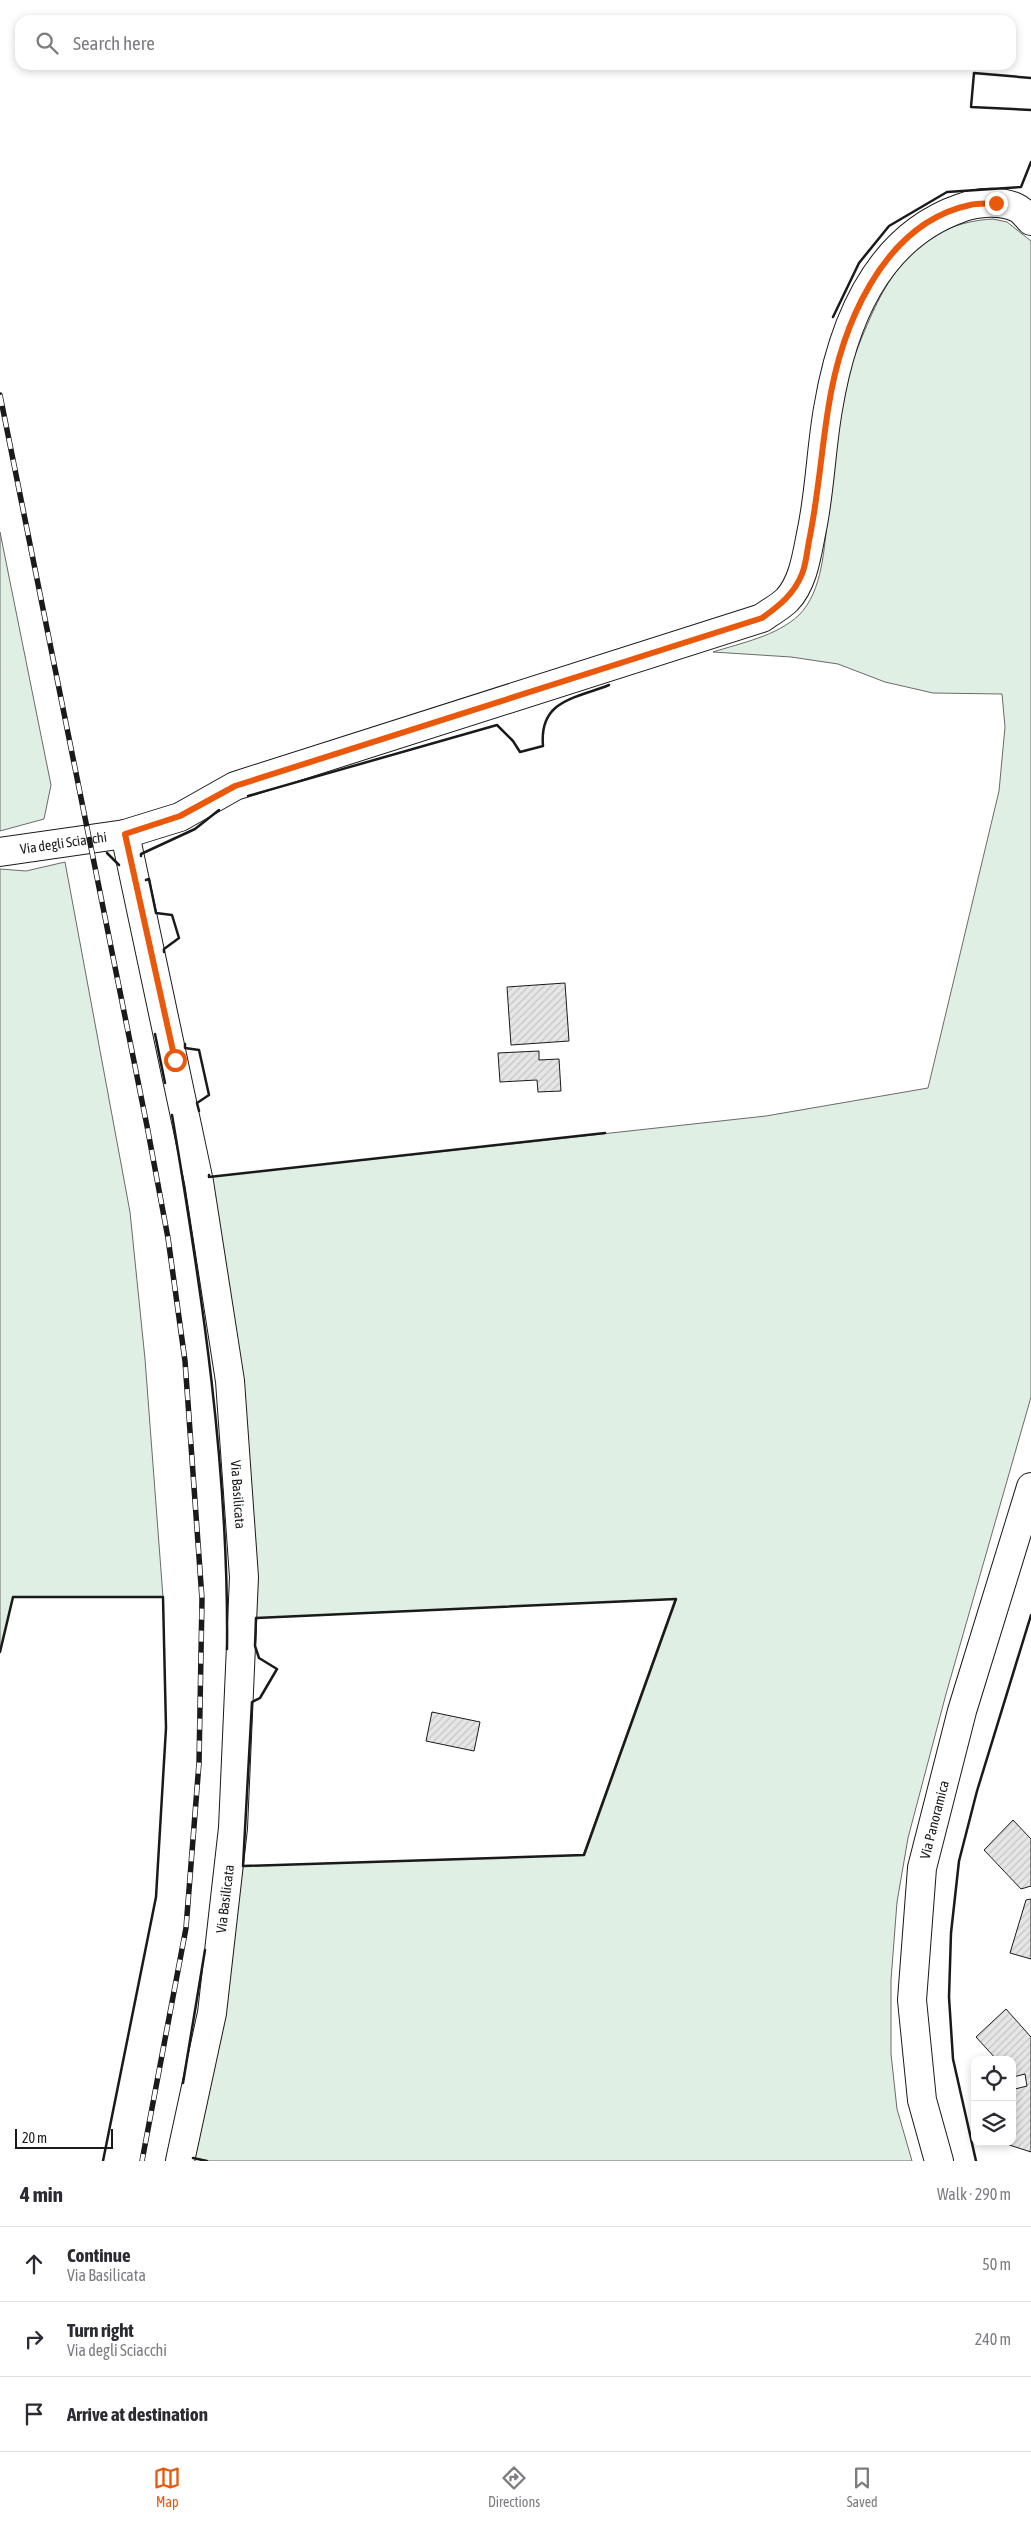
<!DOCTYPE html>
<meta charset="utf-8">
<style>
body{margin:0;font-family:"Asap Condensed",sans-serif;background:#f7f7f7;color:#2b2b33}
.controls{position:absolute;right:15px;bottom:15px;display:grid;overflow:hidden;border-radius:10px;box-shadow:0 2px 8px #0003}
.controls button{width:45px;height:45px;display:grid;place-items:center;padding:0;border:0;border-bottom:1px solid #e1e1e2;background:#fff;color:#2b2b33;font:25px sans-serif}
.scale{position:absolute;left:15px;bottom:12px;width:98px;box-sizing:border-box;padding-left:5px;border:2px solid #1a1a1a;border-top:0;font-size:14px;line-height:18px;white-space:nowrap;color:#1a1a1a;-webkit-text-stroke:4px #fff;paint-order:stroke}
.stop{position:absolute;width:15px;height:15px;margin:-11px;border:4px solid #ea580c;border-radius:50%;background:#fff}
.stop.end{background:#ea580c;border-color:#fff;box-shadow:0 1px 5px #0008}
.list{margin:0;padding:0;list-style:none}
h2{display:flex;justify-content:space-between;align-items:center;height:65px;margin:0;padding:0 20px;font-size:21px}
h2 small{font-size:16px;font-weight:400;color:#7c7c81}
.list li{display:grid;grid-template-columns:32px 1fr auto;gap:15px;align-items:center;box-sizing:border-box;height:75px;padding:0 20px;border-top:1px solid #e1e1e2}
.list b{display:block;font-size:19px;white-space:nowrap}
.list p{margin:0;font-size:16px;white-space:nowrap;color:#7c7c81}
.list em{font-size:16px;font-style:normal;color:#7c7c81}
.icon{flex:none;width:28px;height:28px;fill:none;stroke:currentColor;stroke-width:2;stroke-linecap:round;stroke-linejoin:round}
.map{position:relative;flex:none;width:1031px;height:2161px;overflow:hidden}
.search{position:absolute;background:#fff;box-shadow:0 2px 8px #0003;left:15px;right:15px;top:15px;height:55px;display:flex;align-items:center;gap:12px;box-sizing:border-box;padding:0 18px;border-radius:15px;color:#7c7c81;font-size:19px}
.sheet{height:290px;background:#fff}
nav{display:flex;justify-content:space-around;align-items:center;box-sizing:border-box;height:70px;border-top:1px solid #e1e1e2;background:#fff;font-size:14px;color:#7c7c81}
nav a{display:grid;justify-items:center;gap:2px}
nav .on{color:#ea580c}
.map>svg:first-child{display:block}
.grass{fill:#e0efe3;stroke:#6a6a6a}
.building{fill:url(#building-hatch);stroke:#1a1a1a}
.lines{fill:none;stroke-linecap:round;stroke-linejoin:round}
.minor-casing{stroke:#1a1a1a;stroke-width:30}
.minor{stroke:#fff;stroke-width:28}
.rail-casing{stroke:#1a1a1a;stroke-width:5.5}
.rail{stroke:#fff;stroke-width:4;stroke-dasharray:11;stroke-linecap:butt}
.wall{stroke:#1a1a1a;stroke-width:2.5}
.route{stroke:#ea580c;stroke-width:6}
.labels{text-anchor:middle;stroke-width:4;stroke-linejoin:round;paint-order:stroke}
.street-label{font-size:14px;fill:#1a1a1a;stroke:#fff}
</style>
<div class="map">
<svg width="1031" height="2161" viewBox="0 0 1031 2161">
<defs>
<pattern id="building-hatch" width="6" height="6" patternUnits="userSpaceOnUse" patternTransform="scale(1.25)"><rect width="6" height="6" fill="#e6e6e6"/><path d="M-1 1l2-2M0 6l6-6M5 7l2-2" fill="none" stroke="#c5c5c5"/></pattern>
</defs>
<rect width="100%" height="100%" fill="#fff"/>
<g class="grass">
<path d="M993 219 1007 222 1031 241V1397L946 1694 908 1838 897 1902 891 1980V2054L897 2109 912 2161H207L193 2158 221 2032 243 1866 583 1855 675 1599 256 1618 209 1177 766 1116 928 1088 999 791 1005 727 1002 694 933 693 885 682 838 664 791 657 713 652C741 643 777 636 799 615 823 591 824 547 828 515 833 475 836 434 843 395 848 372 856 351 865 330 890 269 922 223 993 219Z"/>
<path d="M0 532 51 785 44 819 0 831Z"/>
<path d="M65 862 130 1212 145 1359 163 1597H13L0 1652V869L26 871Z"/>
</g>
<g class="building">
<path d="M565 983 569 1041 511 1045 507 987Z"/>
<path d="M539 1051V1060L559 1059 561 1091 538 1092 537 1080 500 1082 498 1053Z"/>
<path d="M432 1712 480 1722 474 1751 426 1741Z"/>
<path d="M1013 1820 1031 1839V1886L1021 1889 984 1850Z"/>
<path d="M1031 1899V1959L1010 1953 1026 1900Z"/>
<path d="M1006 2009 1031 2037V2152L1000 2142H1012V2099L1015 2089 1027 2086 1025 2074 1013 2077 1012 2060H997L976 2037Z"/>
</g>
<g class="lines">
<g class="minor-casing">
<g id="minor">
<path id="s1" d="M125 834 199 1182 230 1381 244 1577 233 1828 212 2013 180 2161"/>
<path id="s2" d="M0 852 125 834 180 817 235 786 762 618C770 612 780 607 787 600 804 582 807 553 812 529 820 490 821 449 828 409 842 325 875 238 961 208 977 202 1002 200 1017 208 1022 210 1027 217 1031 221"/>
<path id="s3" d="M939 2161 922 2100 912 2000 922 1868 962 1711 1031 1487"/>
</g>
</g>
<use href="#minor" class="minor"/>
<g class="rail-casing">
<path id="rail" d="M0 395 147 1126 168 1238 185 1361 202 1599 199 1763 186 1928 142 2161"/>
</g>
<use href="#rail" class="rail"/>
<g class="wall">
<path d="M1031 78 974 73 971 107 1031 110"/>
<path d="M833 317 859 263 889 226 947 192 1021 187 1031 162"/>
<path d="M248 796 497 725 513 741 520 752 543 746C539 700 574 699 609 685"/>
<path d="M107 853 119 865"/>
<path d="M141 856V854L195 829 219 810"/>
<path d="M146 880 149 879 156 913 172 915 179 938 164 949V952"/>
<path d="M155 1034 165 1083"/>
<path d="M185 1044V1048L199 1050 209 1095 197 1103 199 1111"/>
<path d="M172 1115C202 1292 229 1469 227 1649"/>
<path d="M209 1175V1177L605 1133"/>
<path d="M676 1599 584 1855 243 1866 252 1702 260 1698 277 1669 259 1658 255 1646 256 1618Z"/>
<path d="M0 1652 13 1597H163L166 1728 156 1897 103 2161"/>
<path d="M183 2083 205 1950"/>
<path d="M193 2158 207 2161"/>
<path d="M976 2161 953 2059 949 1997 951 1933 959 1861 977 1791 1031 1615"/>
</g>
</g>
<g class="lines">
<path class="route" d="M175 1060 125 834 180 816 235 786 762 618C779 606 794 594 802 574 806 564 807 552 809 541 818 498 821 454 828 410 840 330 881 224 970 205 978 203 987 204 996 203"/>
</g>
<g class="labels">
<g class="street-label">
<text dy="5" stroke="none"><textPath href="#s2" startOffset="64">Via degli Sciacchi</textPath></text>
<text dy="5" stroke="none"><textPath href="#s1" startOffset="671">Via Basilicata</textPath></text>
<text dy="5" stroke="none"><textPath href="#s3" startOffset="346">Via Panoramica</textPath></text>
<text transform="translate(225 1899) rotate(-83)" y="5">Via Basilicata</text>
</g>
</g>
</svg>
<div class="controls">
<button><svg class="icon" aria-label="locate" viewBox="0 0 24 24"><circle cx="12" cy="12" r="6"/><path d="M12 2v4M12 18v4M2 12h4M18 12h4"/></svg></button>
<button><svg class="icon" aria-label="layers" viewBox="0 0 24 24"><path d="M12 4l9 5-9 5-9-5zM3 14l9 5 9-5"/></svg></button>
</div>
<div class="scale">20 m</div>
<div class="stop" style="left:175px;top:1060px"></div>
<div class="stop end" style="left:996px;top:203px"></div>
<div class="search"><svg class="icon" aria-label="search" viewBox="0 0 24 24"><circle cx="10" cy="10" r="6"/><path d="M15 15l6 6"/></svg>Search here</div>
</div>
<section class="sheet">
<h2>4 min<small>Walk · 290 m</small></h2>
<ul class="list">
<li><svg class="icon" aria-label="ahead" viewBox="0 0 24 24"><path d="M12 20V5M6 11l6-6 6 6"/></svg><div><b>Continue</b><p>Via Basilicata</p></div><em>50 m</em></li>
<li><svg class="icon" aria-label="right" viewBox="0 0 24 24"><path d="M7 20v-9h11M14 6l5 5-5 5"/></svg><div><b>Turn right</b><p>Via degli Sciacchi</p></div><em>240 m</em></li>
<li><svg class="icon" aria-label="arrive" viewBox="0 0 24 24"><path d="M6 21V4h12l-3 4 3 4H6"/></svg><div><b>Arrive at destination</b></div></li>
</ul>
</section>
<nav>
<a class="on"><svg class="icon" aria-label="map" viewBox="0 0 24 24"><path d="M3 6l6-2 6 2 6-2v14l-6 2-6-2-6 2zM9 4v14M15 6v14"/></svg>Map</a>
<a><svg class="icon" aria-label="directions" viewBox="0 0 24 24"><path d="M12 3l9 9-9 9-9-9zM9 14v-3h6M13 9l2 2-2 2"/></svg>Directions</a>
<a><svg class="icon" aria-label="saved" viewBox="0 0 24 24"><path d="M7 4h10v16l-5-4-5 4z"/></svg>Saved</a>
</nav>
